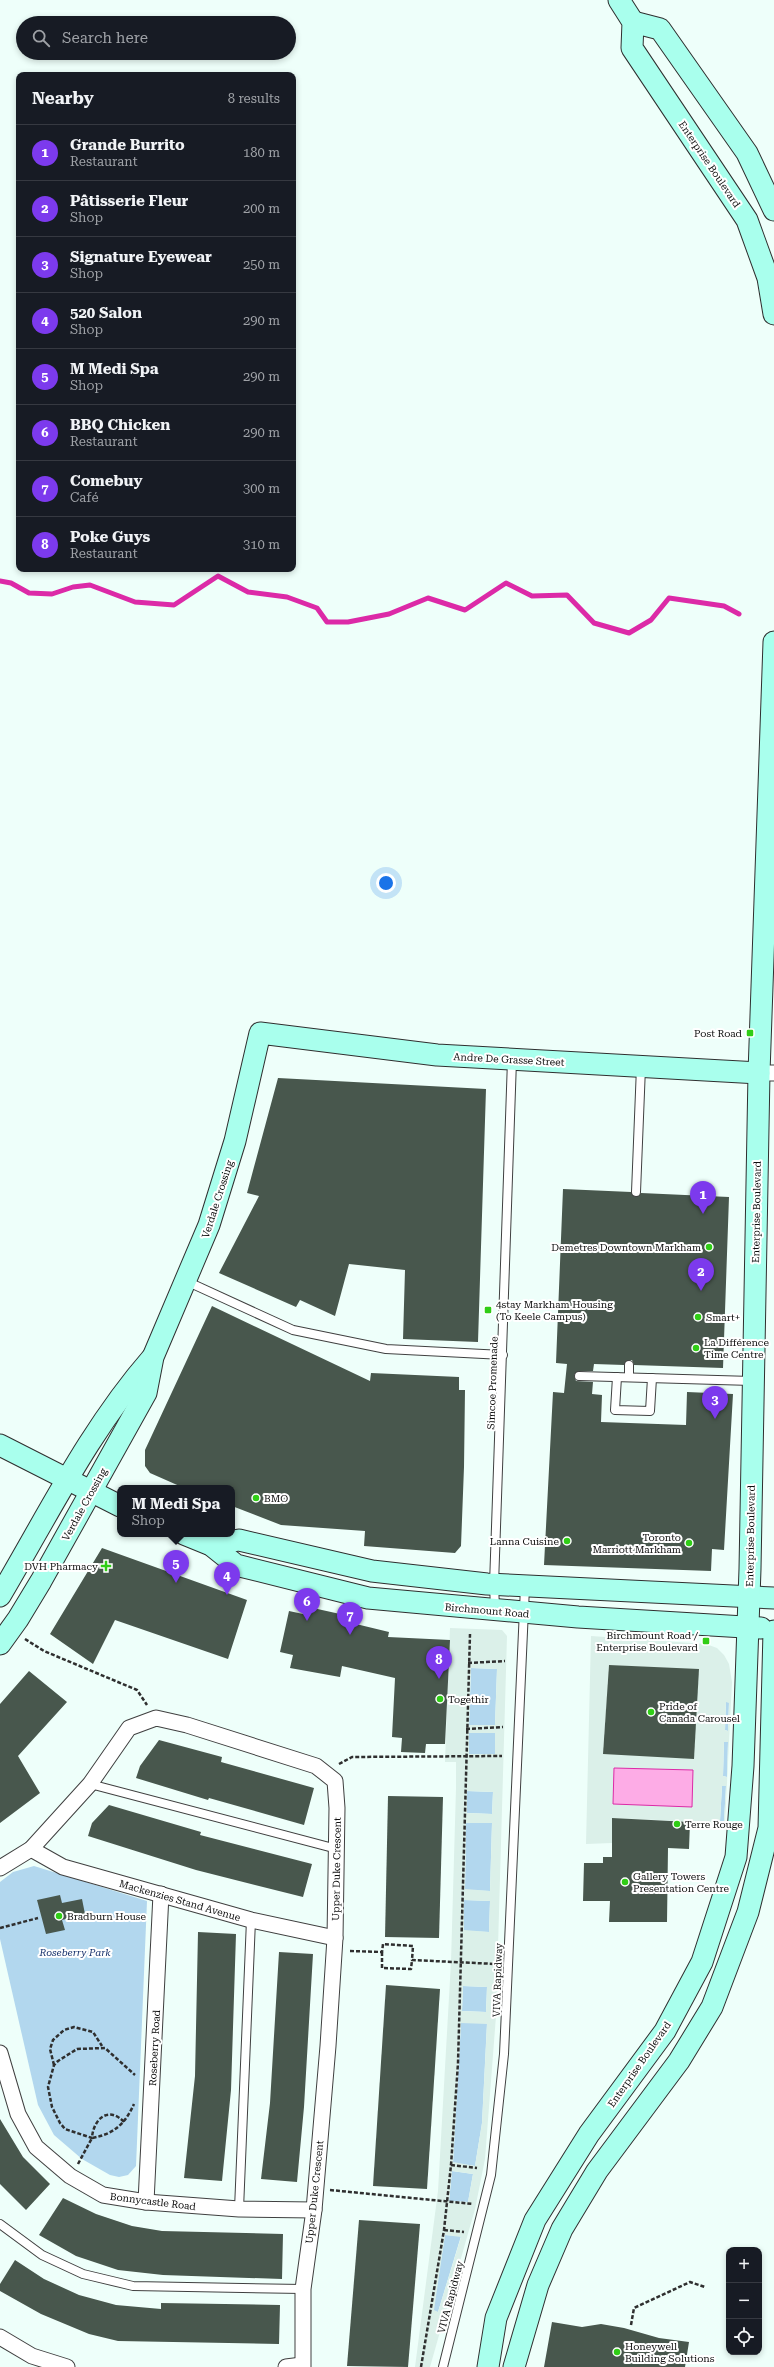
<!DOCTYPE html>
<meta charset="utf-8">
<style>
body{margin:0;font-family:"Roboto Serif",serif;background:#20242c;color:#f1f3f6}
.controls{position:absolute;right:12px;bottom:12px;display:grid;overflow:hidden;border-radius:8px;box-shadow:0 2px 6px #0003}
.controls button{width:36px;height:36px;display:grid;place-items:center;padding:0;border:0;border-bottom:1px solid #363941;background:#171b24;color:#f1f3f6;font:20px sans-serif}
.you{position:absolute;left:386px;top:883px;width:14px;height:14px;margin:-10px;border:3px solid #fff;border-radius:50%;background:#1a73e8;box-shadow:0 0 0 6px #1a73e833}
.badge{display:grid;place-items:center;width:26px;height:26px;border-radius:50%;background:#7c3aed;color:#fff;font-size:13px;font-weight:700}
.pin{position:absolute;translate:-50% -33px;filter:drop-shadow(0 1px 2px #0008)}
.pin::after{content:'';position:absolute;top:21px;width:14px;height:12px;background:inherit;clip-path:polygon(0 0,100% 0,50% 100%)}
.popup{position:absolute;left:117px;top:1485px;width:118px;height:52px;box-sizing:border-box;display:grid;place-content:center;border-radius:8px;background:#171b24;filter:drop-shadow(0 1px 3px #0005);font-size:13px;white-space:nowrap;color:#9ea1a6}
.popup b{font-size:15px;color:#f1f3f6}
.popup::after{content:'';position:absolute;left:50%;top:100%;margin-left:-8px;border:8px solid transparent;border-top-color:#171b24}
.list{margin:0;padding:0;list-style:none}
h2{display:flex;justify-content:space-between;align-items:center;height:52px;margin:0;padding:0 16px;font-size:17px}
h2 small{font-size:13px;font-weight:400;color:#9ea1a6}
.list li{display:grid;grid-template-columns:26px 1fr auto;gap:12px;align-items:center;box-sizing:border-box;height:56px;padding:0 16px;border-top:1px solid #363941}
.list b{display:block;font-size:15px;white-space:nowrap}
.list p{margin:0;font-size:13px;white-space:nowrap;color:#9ea1a6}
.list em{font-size:13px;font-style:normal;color:#9ea1a6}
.icon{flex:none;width:22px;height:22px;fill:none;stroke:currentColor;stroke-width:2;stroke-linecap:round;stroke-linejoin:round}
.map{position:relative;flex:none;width:774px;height:2367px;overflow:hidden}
.search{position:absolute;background:#171b24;box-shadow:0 2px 6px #0003;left:16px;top:16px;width:280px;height:44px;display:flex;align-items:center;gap:10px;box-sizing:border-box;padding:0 14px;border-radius:22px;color:#9ea1a6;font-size:15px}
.panel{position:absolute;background:#171b24;box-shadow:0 2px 6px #0003;left:16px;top:72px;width:280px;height:500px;border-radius:8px}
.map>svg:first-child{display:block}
.green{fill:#b2d7ee}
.plaza{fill:#dbf0e9;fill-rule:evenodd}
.water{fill:#fdace6;stroke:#dc2aa7}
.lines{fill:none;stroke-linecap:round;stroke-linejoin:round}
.stream{stroke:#dc2aa7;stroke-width:5}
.building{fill:#48574d}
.lane-casing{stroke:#404040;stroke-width:10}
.street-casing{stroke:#404040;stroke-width:17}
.secondary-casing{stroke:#2f2f2f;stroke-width:23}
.path{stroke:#2f2f2f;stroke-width:2.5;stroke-dasharray:4 2;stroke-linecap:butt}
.lane{stroke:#fff;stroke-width:8}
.street{stroke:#fff;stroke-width:15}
.secondary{stroke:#a9ffed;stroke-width:21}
.poi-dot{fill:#30cd16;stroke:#fff;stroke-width:1.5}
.labels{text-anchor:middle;stroke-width:4;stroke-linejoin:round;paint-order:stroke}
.street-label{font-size:10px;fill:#0d0d0d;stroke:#fff}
.poi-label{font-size:10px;fill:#0d0d0d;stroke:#fff;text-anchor:start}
.park-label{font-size:10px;font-style:italic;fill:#16316c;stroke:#fff}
</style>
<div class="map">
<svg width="774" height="2367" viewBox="0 0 774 2367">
<rect width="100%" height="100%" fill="#eefffa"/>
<g class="green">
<path d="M471 1668 497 1669 495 1725H469Z"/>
<path d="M726 1702H729L728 1731 725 1730Z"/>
<path d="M469 1733H495V1754L469 1755Z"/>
<path d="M724 1742H728L727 1777 723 1776Z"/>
<path d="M722 1786H726L724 1821H720Z"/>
<path d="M467 1791 493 1792 492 1814 467 1813Z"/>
<path d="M466 1822 492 1823 490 1891 465 1890Z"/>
<path d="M34 1866 147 1901 136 2166 128 2175 119 2177 110 2175 82 2159 54 2135 38 2105 0 1939V1882L13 1872Z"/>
<path d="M464 1900 490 1901 489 1932 464 1931Z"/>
<path d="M463 1986 487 1987 486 2012 462 2011Z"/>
<path d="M461 2023H487L482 2123 475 2166 453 2163Z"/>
<path d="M452 2171 473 2174 468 2202 449 2201Z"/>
<path d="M445 2235 461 2236 438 2312 433 2311Z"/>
</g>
<g class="plaza">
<path d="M450 1628 502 1630 507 1636 496 2016 485 2159 475 2209 430 2367H415L438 2191 451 1962 456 1788V1762H445ZM471 1668 497 1669 495 1725H469ZM469 1733H495V1754H469ZM467 1791 493 1792 492 1814 467 1813ZM466 1823H492L490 1891 465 1889ZM464 1900 490 1901 489 1932 464 1930ZM463 1986 487 1987 486 2012 462 2011ZM461 2023 487 2024 482 2123 475 2166 453 2162ZM452 2171 473 2174 468 2202 449 2201ZM445 2235 461 2237 438 2312 434 2310Z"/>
<path d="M591 1636 706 1644 717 1648 724 1655 729 1664 732 1682 725 1823 613 1818 612 1843 586 1844ZM609 1665 699 1670 603 1754ZM726 1702 729 1703 728 1731 725 1730ZM724 1742H728L727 1777 723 1776ZM722 1786H726L724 1821H720Z"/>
</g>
<path class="water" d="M614 1768 693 1770 692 1807 613 1804Z"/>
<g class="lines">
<path class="stream" d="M0 581 11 583 29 593 52 594 73 587 90 585 135 602 174 605 218 576 248 592 287 597 317 608 327 622H348L389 614 428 598 465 610 506 583 532 596 567 595 594 623 629 633 651 620 669 598 724 606 739 614"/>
</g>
<g class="building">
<path d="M278 1078 486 1089 478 1342 403 1339 405 1270 349 1264 335 1316 300 1300 296 1307 219 1273 259 1196 247 1193Z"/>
<path d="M563 1189 631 1192 635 1197 641 1193 729 1197 723 1368 634 1365 632 1360H629L624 1365 594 1364 593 1371H579L574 1375 576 1381 593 1382 592 1394 602 1395 601 1422 686 1425 687 1392 733 1394 724 1550 712 1549 711 1571 544 1565 553 1392 564 1393 567 1364 556 1363Z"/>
<path d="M212 1306 370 1381 371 1373 459 1377V1390H465L464 1467 461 1546 455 1553 364 1546 365 1531 281 1525 232 1506V1488H184L150 1473 145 1466V1450Z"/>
<path d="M102 1548 247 1600 228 1659 115 1620 93 1664 50 1634Z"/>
<path d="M304 1606 358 1618 356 1624 389 1632 388 1637 450 1640 445 1744H426L425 1753 401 1752 402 1738 392 1737 395 1678 342 1666 340 1677 290 1668 293 1655 280 1652 289 1611 303 1614Z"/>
<path d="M609 1665 699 1669 694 1759 603 1754Z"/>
<path d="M29 1671 67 1702 18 1756 40 1793 0 1823V1704Z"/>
<path d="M159 1740 222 1757 221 1762 314 1788 304 1825 209 1798 208 1800 136 1778 140 1766Z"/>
<path d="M388 1796 443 1797 439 1938 385 1937Z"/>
<path d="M109 1805 201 1832 200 1835 312 1864 303 1897 196 1870 88 1836 92 1823Z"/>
<path d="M612 1818 690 1822 689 1849 668 1848 667 1922H609L610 1901H583L584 1863H603V1857H612Z"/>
<path d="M60 1895 62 1903 82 1899 85 1914 62 1920 65 1930 46 1934 37 1900Z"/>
<path d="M198 1932 236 1934 231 2090 222 2181 184 2178 195 2076Z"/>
<path d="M279 1952 313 1954 304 2107 297 2182 261 2179 270 2103Z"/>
<path d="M386 1985 440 1989 427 2189 373 2186Z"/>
<path d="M0 2119 23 2157 50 2184 26 2210 0 2184Z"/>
<path d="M63 2198 96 2214 132 2226 162 2231 283 2234 282 2279 163 2275 118 2270 76 2256 39 2235Z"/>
<path d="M359 2220 420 2224 408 2367 347 2366Z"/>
<path d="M15 2260 44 2279 79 2295 116 2305 161 2309V2303L280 2305 279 2344 118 2341 89 2334 41 2314 0 2291V2284Z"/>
<path d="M552 2322 582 2327 601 2324 624 2328 659 2338 689 2342 685 2367H544Z"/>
</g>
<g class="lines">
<g class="lane-casing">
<g id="lane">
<path d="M636 1192 641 1067"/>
<path d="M186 1281 293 1330 386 1349 503 1355"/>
<path d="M579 1376 752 1381"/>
<path d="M617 1377 615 1410 650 1411 652 1378"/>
<path d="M629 1377V1365"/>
<path d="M495 1608 494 1585 512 1060"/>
<path d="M90 1784 337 1849"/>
<path d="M239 2209 251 1920"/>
<path d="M0 2224 42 2255 83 2274 133 2286 303 2289"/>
<path d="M443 2367 491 2175 504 2054 525 1587"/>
</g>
</g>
<g class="street-casing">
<g id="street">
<path d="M759 1073H774"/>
<path d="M31 1849 63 1867 251 1920 335 1938"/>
<path d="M0 1868 31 1849 90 1784 129 1728 156 1718 187 1725 316 1766 335 1781 337 1808 335 1938 328 2046 314 2210 303 2289V2367"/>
<path d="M0 2053 18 2114 36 2147 70 2176 103 2195 146 2202 239 2209 314 2210"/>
<path d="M146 2202 161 1894"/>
<path d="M0 2337 32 2356 67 2367"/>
<path d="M286 2367 302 2365"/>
</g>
</g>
<g class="secondary-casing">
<g id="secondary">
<path d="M619 0 633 22 632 48 747 220 768 278 774 314"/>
<path d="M633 22 660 29 747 153 774 210"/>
<path d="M0 1445 120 1506"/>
<path d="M184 1534 211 1545 236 1565 368 1598 578 1617 761 1628"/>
<path d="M211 1545 239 1540 372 1571 487 1584 774 1598"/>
<path d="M0 1596C48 1515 90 1429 152 1358"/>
<path d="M0 1644 18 1619 41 1581 146 1393 153 1357 209 1225 235 1141 260 1033 437 1055 759 1073"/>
<path d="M488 2367 496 2318 535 2220 589 2134 665 2031 702 1962 736 1857 743 1766 750 1569 759 1073 774 642"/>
<path d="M514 2367 538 2285 562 2229 597 2171 679 2061 712 2007 748 1912 769 1828 774 1631"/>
</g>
</g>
<g class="path">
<path d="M25 1639 44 1651 137 1690 147 1705"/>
<path d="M468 1663 505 1661"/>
<path d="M466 1729 503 1727"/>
<path d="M339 1764 352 1757 502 1756"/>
<path d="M0 1928 38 1918"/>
<path d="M350 1951 382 1952 383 1944 413 1946 412 1960 496 1964"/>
<path d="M382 1952V1968L411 1969 412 1960"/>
<path d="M54 2065 50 2049 53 2040 64 2030 74 2027 93 2032 102 2046"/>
<path d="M124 2122C108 2105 93 2120 92 2138L65 2129 60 2123 52 2107 48 2087 54 2065 58 2061 77 2049 105 2048 135 2075"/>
<path d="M78 2164 92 2138C114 2134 125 2124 134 2104"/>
<path d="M451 2165 477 2168"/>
<path d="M330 2190 473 2204"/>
<path d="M444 2230 464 2232"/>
<path d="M631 2325 634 2308 690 2282 705 2287"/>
<path d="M421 2367 444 2230 451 2165 458 2063 470 1634"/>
</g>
<use href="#lane" class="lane"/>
<use href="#street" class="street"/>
<use href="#secondary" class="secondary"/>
</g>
<g class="poi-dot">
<rect x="746" y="1029" width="8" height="8" rx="2"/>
<circle cx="709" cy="1247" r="4"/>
<rect x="484" y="1306" width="8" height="8" rx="2"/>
<circle cx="698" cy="1317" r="4"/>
<circle cx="696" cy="1348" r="4"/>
<circle cx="256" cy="1498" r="4"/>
<circle cx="567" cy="1541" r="4"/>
<circle cx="689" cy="1543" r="4"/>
<path d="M104 1560h4v4h4v4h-4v4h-4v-4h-4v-4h4z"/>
<rect x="702" y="1637" width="8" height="8" rx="2"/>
<circle cx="440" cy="1699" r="4"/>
<circle cx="651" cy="1712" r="4"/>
<circle cx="677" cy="1824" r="4"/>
<circle cx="625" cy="1882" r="4"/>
<circle cx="59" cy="1916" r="4"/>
<circle cx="617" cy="2352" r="4"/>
</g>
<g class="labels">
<g class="street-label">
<text transform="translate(710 164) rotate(56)" y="4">Enterprise Boulevard</text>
<text transform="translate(509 1059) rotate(3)" y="4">Andre De Grasse Street</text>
<text transform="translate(217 1199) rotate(-72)" y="4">Verdale Crossing</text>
<text transform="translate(756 1212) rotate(-89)" y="4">Enterprise Boulevard</text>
<text transform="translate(492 1383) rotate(-88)" y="4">Simcoe Promenade</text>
<text transform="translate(84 1504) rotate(-61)" y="4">Verdale Crossing</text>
<text transform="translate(750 1536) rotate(-89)" y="4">Enterprise Boulevard</text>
<text transform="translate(487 1610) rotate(5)" y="4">Birchmount Road</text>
<text transform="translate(336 1869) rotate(-89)" y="4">Upper Duke Crescent</text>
<text transform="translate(180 1900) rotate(16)" y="4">Mackenzies Stand Avenue</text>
<text transform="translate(497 1980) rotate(-88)" y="4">VIVA Rapidway</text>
<text transform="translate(154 2048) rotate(-87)" y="4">Roseberry Road</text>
<text transform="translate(639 2064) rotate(-55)" y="4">Enterprise Boulevard</text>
<text transform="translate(314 2192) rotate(-84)" y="4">Upper Duke Crescent</text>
<text transform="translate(153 2201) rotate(7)" y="4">Bonnycastle Road</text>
<text transform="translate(450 2297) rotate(-75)" y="4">VIVA Rapidway</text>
</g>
<g class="poi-label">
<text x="742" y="1037" text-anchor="end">Post Road</text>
<text x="701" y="1251" text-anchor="end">Demetres Downtown Markham</text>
<text x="496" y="1308">4stay Markham Housing<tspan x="496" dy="12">(To Keele Campus)</tspan></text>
<text x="706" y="1321">Smart+</text>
<text x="704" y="1346">La Différence<tspan x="704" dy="12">Time Centre</tspan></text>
<text x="264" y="1502">BMO</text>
<text x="681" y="1541" text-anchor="end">Toronto<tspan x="681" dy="12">Marriott Markham</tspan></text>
<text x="559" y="1545" text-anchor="end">Lanna Cuisine</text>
<text x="98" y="1570" text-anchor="end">DVH Pharmacy</text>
<text x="698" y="1639" text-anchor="end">Birchmount Road /<tspan x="698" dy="12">Enterprise Boulevard</tspan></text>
<text x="448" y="1703">Togethir</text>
<text x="659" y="1710">Pride of<tspan x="659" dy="12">Canada Carousel</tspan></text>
<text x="685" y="1828">Terre Rouge</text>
<text x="633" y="1880">Gallery Towers<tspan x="633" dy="12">Presentation Centre</tspan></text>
<text x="67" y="1920">Bradburn House</text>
<text x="625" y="2350">Honeywell<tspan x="625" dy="12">Building Solutions</tspan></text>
</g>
<g class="park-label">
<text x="75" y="1956">Roseberry Park</text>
</g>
</g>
</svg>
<div class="controls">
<button>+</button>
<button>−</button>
<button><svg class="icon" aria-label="locate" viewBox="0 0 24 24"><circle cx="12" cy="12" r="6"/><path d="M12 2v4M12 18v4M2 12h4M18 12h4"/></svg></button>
</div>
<div class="you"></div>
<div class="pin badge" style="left:703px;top:1214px">1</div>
<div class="pin badge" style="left:701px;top:1291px">2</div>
<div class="pin badge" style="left:715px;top:1419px">3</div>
<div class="pin badge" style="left:227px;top:1595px">4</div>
<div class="pin badge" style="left:176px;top:1583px">5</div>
<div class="popup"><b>M Medi Spa</b>Shop</div>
<div class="pin badge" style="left:307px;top:1621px">6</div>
<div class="pin badge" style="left:350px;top:1635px">7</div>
<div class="pin badge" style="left:439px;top:1679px">8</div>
<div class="search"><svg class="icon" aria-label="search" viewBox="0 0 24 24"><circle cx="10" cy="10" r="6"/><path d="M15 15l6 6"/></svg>Search here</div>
<section class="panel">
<h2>Nearby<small>8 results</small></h2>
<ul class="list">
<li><span class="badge">1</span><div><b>Grande Burrito</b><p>Restaurant</p></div><em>180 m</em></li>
<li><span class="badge">2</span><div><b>Pâtisserie Fleur</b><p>Shop</p></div><em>200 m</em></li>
<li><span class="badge">3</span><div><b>Signature Eyewear</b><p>Shop</p></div><em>250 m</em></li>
<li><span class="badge">4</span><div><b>520 Salon</b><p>Shop</p></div><em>290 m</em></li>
<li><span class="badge">5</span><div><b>M Medi Spa</b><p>Shop</p></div><em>290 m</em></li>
<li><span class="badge">6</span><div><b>BBQ Chicken</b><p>Restaurant</p></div><em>290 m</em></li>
<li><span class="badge">7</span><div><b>Comebuy</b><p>Café</p></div><em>300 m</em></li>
<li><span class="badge">8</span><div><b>Poke Guys</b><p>Restaurant</p></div><em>310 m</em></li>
</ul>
</section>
</div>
